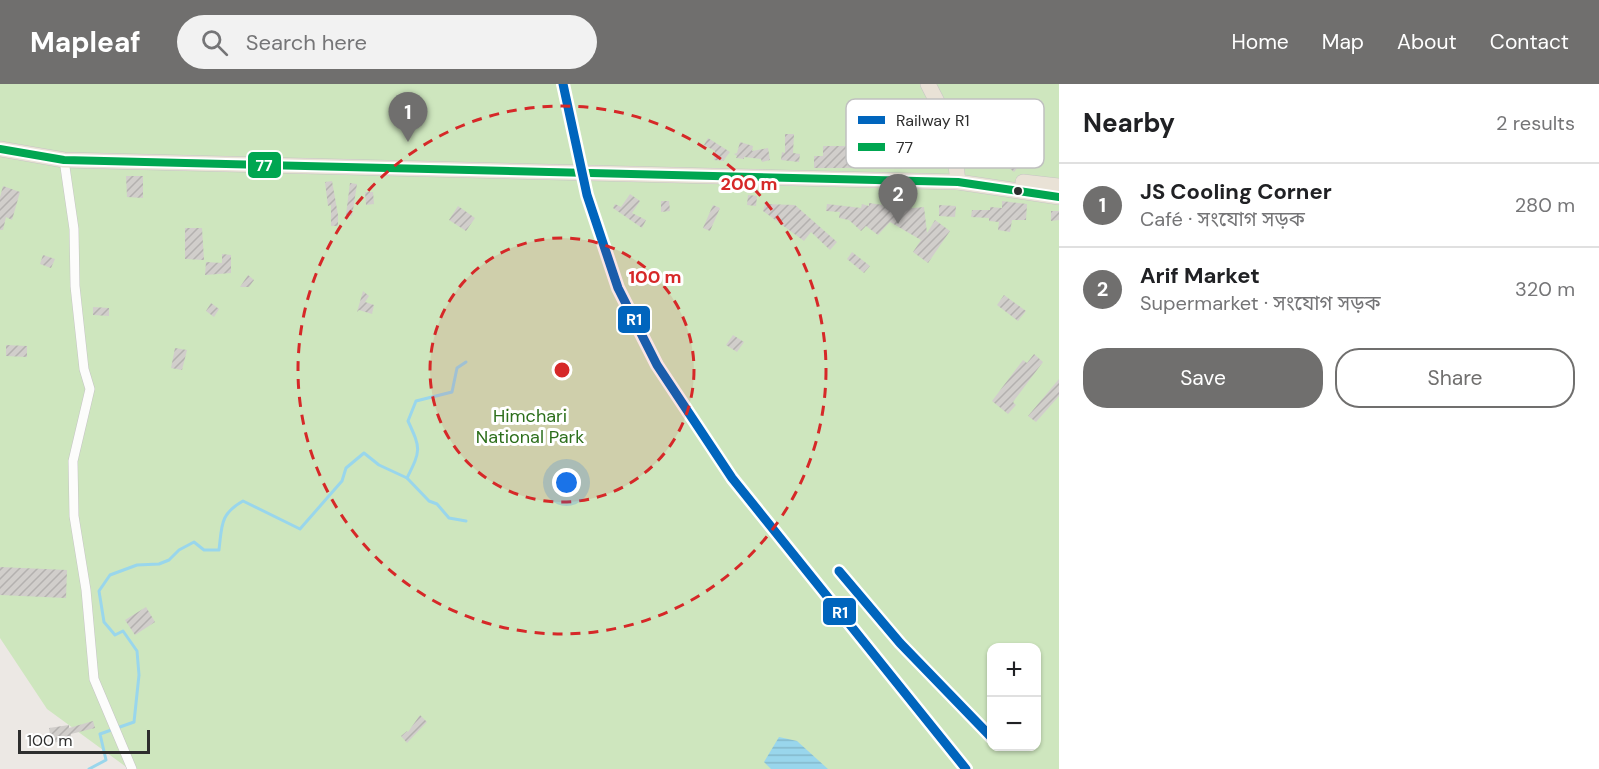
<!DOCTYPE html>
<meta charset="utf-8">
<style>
body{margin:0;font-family:"DM Sans","Noto Sans Bengali",sans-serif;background:#f2f2f2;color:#202124}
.controls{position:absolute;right:18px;bottom:18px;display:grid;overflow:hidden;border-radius:12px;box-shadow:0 2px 4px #0004}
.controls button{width:54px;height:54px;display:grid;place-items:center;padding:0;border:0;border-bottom:2px solid #e0e0e0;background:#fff;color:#202124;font:30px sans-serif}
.scale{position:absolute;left:18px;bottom:15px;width:132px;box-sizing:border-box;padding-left:6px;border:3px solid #2e2e2e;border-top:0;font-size:16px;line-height:21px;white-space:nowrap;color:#2e2e2e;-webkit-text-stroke:4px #fff;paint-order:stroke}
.you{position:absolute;left:567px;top:399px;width:21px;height:21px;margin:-15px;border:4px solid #fff;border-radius:50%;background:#1a73e8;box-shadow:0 0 0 9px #1a73e833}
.badge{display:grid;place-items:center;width:39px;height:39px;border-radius:50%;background:#706f6e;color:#fff;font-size:20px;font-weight:700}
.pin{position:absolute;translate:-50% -50px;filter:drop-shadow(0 2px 3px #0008)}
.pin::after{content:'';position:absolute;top:32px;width:21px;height:18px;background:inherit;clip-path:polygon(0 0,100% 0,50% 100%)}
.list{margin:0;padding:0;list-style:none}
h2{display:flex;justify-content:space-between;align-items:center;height:78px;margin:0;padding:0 24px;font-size:26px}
h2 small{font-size:20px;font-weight:400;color:#757577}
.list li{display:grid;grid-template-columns:39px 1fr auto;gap:18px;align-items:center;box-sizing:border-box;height:84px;padding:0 24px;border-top:2px solid #e0e0e0}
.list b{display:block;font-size:22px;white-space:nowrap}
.list p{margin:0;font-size:20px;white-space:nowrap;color:#757577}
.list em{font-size:20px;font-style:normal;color:#757577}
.actions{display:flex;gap:12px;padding:18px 24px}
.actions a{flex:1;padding:14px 0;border:2px solid #706f6e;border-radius:24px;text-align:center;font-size:21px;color:#706f6e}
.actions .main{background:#706f6e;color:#fff}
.icon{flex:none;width:33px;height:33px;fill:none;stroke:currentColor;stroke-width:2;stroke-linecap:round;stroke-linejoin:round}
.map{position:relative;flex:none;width:1059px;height:685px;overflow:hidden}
header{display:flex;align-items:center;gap:36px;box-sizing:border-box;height:84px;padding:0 30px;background:#706f6e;color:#fff}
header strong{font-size:28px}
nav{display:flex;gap:33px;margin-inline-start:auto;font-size:21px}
.search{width:420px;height:54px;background:#f2f2f2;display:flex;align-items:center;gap:15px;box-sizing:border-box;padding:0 21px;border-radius:33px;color:#757577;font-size:22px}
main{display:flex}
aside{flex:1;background:#fff}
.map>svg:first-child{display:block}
.park{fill:#cee6be;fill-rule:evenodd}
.water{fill:url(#water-rules)}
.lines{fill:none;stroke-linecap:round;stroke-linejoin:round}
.stream{stroke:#99d6ec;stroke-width:3}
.building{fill:url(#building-hatch)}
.minor-casing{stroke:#c5c4c5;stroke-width:10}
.trunk-casing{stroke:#c6c5c4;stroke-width:16}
.minor{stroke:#fcfcfb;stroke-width:9}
.trunk{stroke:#e9e2d6;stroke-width:15}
.bus-1-casing{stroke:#fff;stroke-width:12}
.bus-1{stroke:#00a651;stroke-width:8}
.rail-1-casing{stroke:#fff;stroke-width:14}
.rail-1{stroke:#0065bd;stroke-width:9}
.ring{fill:none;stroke:#d62828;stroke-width:3;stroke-dasharray:10 8}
.bus-dot{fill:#2e2e2e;stroke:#fff;stroke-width:2}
.labels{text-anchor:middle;stroke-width:6;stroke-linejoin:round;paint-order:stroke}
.park-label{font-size:18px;fill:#2c6e1b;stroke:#fff}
.key{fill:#fff;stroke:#c0c0c0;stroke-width:1.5}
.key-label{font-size:16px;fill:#2e2e2e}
.centre{fill:#d62828;stroke:#fff;stroke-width:3}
.ring-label{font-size:18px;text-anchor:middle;font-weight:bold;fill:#d62828;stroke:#fff;stroke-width:6;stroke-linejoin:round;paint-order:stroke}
.line-badge{stroke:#fff;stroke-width:2}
.badge-label{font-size:16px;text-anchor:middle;font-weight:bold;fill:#fff}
</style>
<header>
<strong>Mapleaf</strong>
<div class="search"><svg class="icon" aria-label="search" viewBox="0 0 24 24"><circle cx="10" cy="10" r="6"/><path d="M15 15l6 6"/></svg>Search here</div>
<nav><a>Home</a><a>Map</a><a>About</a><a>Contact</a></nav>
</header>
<main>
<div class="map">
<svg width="1059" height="685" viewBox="0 0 1059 685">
<defs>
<pattern id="water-rules" width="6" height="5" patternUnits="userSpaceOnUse" patternTransform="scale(1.5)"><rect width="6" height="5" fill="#99d6ec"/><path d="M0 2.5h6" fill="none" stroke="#84b8cb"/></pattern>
<pattern id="building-hatch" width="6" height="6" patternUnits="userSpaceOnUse" patternTransform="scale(1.5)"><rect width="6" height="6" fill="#d1cecb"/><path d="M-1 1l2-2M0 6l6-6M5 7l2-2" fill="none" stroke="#b4b1af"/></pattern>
</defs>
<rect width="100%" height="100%" fill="#ece8e4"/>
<path class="park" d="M0 0H1059V685H129L47 625 0 554ZM992 564H1036V662H992Z"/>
<path class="water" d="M779 653 797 657 828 685H771L764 678Z"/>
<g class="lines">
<g class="stream">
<path d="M407 394 429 417 437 420 449 434 466 437"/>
<path d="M89 685 106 676 100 650 134 638 139 591 137 567 123 547 115 551 104 538 99 507 110 491 137 481 159 480 169 476 179 466 194 458 204 466H219C222 441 220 430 243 417L300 445 342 397 346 384 364 369 379 381 407 394C421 366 421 365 408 337L416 317 452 308 457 284 466 278"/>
</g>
</g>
<g class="building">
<path d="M851 48 875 49 874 65H893V68L909 69V78H892V84H814V72H823V62H846V61H850Z"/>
<path d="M785 50H794L793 69 800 70 799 78 781 76 782 68 785 69Z"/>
<path d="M708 54 730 68 723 77 714 76 715 67 704 61Z"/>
<path d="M740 58 753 62 752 67 768 64 770 76 762 78 761 75 744 73V75L736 74 737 72 734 70 737 69Z"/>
<path d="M1011 69 1022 78 1014 88 1003 79Z"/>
<path d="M126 92H143V114L127 113Z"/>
<path d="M332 97 338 131V142H331V121L328 122 325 98Z"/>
<path d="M350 99 357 100 352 132 346 131Z"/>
<path d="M3 102 20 108 12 136 6 133 3 146H0V113Z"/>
<path d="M365 108H373L374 120 366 121Z"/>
<path d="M630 110 640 117 632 129 646 136 642 144 613 124 615 120 621 123Z"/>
<path d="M748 111 757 112 756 122 747 121Z"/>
<path d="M661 117H669L670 127 661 128Z"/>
<path d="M1002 117 1027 120 1026 136H1012L1010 148 998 146 999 138 989 137V134L971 133 972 126H990V123L1002 124Z"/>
<path d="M869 119 883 121V123L903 124V125L924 123 927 149 935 136 950 147 928 179 913 168 921 156 890 138 878 151 866 142 861 147 849 136 839 134 840 128 826 127 827 120 861 124 862 120 869 122Z"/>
<path d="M765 120 795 121 837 158 830 166 811 148 804 157 763 127Z"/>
<path d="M713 121 720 124 710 147 703 144Z"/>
<path d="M939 121 956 122 955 133 939 132Z"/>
<path d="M458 122 475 134 466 147 449 136Z"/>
<path d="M1051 127H1059V136L1051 137Z"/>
<path d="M185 144H202L204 176 185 175Z"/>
<path d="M852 168 870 182 864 189 847 175Z"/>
<path d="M222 170 231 171V189L205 191 206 178 222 179Z"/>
<path d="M43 171 55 175 51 184 40 180Z"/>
<path d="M248 191 254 196 249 203H240Z"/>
<path d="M363 207 369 212 365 218 374 221 372 230 359 226 357 228Z"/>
<path d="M1004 211 1026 227 1018 237 997 221Z"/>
<path d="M211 219 219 225 214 233 206 227Z"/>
<path d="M93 223 109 224V232L93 231Z"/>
<path d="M733 251 744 258 737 268 726 261Z"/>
<path d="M6 261 27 262V273L6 272Z"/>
<path d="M175 264 187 266 182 286 171 284Z"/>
<path d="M1034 270 1043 278 1013 318 1016 321 1008 330 992 317 1023 276 1027 279Z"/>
<path d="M1059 295V312L1036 338 1028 332Z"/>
<path d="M0 483 67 486 66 514 0 511Z"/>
<path d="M146 523 155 538 135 551 125 536Z"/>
<path d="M420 631 427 638 407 659 401 652 407 647 408 648Z"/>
<path d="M93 637 95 644 71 650V656L51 659 49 644 69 641V644Z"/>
</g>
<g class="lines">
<g class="minor-casing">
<path id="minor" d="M64 76 74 145 75 202 84 285 90 305 73 377 74 432 86 506 94 595 132 685"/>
</g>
<g class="trunk-casing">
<g id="trunk">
<path d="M928 0 952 47 958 98"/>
<path d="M0 65 64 76 958 98 1059 113"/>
<path d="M1023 98 1059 102"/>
</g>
</g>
<use href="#minor" class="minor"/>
<use href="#trunk" class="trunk"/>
<g class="bus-1-casing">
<path id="bus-1" d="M0 65 64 76 958 98 1059 113"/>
</g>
<use href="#bus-1" class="bus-1"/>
<g class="rail-1-casing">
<g id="rail-1">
<path d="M563 0 587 111 618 204 657 281 732 394 966 685"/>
<path d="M839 487 900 559 992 654"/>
</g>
</g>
<use href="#rail-1" class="rail-1"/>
</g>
<circle cx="562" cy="286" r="132" fill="#d62828" fill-opacity=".12"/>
<g class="ring">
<circle cx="562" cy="286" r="132"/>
<circle cx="562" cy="286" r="264"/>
</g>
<circle class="bus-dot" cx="1018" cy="107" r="5"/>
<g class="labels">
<g class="park-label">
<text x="530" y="338">Himchari<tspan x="530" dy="21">National Park</tspan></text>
</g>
</g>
<rect x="846" y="15" width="198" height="69" rx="9" class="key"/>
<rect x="858" y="32" width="27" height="8" fill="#0065bd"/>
<rect x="858" y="59" width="27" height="8" fill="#00a651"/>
<g class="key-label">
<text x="896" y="42">Railway R1</text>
<text x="896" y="69">77</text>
</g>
<circle cx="562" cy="286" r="9" class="centre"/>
<g class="ring-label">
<text x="749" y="106">200 m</text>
<text x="655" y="199">100 m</text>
</g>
<g class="line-badge">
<rect x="247" y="67" width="35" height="28" rx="6" fill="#00a651"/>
<rect x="617" y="221" width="34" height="29" rx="6" fill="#0065bd"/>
<rect x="822" y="513" width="35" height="29" rx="6" fill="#0065bd"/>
</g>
<g class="badge-label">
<text x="264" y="87">77</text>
<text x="634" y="241">R1</text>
<text x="840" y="534">R1</text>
</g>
</svg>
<div class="controls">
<button>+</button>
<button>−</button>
</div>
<div class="scale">100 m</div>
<div class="you"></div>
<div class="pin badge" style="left:408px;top:58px">1</div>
<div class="pin badge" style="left:898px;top:140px">2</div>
</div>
<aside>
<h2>Nearby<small>2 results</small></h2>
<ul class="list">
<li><span class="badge">1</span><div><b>JS Cooling Corner</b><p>Café · সংযোগ সড়ক</p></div><em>280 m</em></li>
<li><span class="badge">2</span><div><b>Arif Market</b><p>Supermarket · সংযোগ সড়ক</p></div><em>320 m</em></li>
</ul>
<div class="actions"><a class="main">Save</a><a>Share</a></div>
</aside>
</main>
